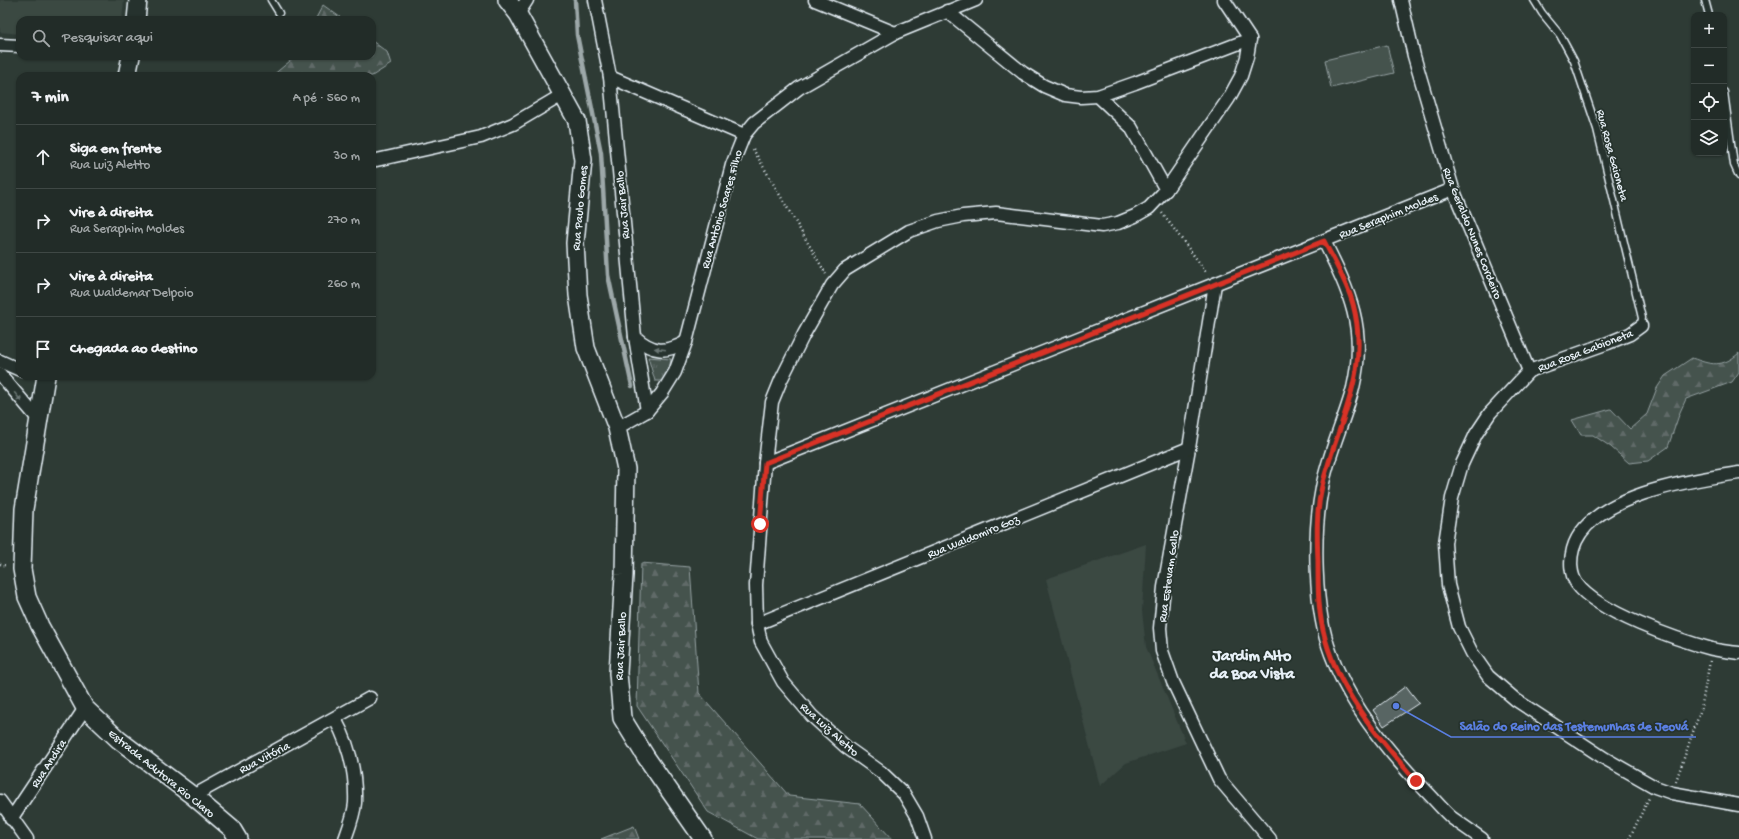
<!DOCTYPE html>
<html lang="pt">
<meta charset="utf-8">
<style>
body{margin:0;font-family:"Gochi Hand",sans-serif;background:#2e3834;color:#f1f3f6}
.controls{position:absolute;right:12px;top:12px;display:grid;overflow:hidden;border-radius:8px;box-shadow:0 1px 3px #0004}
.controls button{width:36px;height:36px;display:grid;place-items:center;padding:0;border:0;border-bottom:1px solid #3f4845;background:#222c28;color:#f1f3f6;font:20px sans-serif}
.stop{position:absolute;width:12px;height:12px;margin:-9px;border:3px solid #d93025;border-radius:50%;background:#fff}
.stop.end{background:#d93025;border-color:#fff;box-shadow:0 1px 4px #0008}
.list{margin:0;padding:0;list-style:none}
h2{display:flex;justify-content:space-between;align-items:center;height:52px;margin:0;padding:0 16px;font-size:17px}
h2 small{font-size:13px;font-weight:400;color:#a2a7a8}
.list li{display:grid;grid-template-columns:26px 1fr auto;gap:12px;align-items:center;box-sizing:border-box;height:64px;padding:0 16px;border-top:1px solid #3f4845}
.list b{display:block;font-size:15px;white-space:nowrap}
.list p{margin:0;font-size:13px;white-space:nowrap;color:#a2a7a8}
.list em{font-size:13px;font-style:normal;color:#a2a7a8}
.icon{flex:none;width:22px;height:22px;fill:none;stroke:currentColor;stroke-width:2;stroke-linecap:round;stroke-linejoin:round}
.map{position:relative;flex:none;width:1739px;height:839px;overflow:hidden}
.search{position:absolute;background:#222c28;box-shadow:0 1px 3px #0004;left:16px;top:16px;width:360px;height:44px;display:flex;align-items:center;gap:10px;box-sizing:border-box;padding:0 14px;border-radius:12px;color:#a2a7a8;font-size:15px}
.panel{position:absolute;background:#222c28;box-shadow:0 1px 3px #0004;left:16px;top:72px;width:360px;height:308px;border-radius:12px}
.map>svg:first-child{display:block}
.built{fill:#3b4843}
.grass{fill:url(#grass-tufts);stroke:#96a2a3}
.forest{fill:url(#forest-firs);stroke:#96a2a3}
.pitch{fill:#45524e;stroke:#96a2a3}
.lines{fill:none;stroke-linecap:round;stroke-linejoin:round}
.stream{stroke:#9da8a9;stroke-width:4.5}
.building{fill:#596563;stroke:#e8f1f8}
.lane-casing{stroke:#e8f1f8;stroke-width:9}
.street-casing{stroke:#e8f1f8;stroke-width:15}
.secondary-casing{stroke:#e8f1f8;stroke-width:20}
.path{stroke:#e8f1f8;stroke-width:2.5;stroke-dasharray:1 3;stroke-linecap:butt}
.lane{stroke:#26332d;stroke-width:6}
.street{stroke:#26332d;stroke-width:12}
.secondary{stroke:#26332d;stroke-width:17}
.oneway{fill:#6a7674}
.route{stroke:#d93025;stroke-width:5}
.labels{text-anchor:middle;stroke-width:3.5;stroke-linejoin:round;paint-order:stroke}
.street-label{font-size:12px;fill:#e8f1f8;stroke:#26332d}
.district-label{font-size:16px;font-weight:bold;fill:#e8f1f8;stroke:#26332d}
.leader{fill:none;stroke:#5a7fe2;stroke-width:1.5}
.callout-dot{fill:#5a7fe2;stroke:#26332d;stroke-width:1.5}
.callout-label{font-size:13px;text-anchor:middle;font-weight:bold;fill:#5a7fe2;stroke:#26332d;stroke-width:3.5;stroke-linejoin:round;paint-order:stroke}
</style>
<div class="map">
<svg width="1739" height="839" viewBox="0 0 1739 839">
<defs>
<pattern id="grass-tufts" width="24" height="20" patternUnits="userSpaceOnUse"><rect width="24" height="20" fill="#45524e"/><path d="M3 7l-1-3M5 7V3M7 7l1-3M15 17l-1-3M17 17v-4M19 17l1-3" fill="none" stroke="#606b68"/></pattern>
<pattern id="forest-firs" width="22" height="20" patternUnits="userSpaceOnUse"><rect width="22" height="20" fill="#45524e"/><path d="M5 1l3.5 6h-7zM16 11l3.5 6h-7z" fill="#606b68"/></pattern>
</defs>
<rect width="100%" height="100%" fill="#2e3b35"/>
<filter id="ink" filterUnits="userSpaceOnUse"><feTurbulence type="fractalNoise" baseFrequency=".025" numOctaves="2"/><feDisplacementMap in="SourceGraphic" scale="8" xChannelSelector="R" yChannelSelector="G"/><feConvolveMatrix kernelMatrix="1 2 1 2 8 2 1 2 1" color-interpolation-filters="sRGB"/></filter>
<g filter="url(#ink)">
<g class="built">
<path d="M0 0H124L122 20H20V34L0 32Z"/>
<path d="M1146 544 1142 611 1146 647 1186 743 1126 763 1100 786 1046 579Z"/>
</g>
<path class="grass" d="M648 357 671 359 669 370 662 381H655Z"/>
<g class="forest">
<path d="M323 5 344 20H315Z"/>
<path d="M372 41 387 52 391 64 372 76H272L296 56H372Z"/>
<path d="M1739 353V372L1732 382 1686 399 1680 412 1668 447 1648 461 1629 463 1611 447 1593 435H1581L1572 420 1611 409 1630 429 1647 414 1657 388 1665 376 1692 358C1711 365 1722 368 1739 353Z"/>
<path d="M641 563 690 567 699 693 789 796 860 804 892 839H758L708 812 637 706Z"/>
<path d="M634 826 639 839H601Z"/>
</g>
<path class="pitch" d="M1387 45 1394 73 1331 88 1325 60Z"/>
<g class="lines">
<path class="stream" d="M575 0 577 35 601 153 608 275 632 386"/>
</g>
<path class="building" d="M1406 686 1419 703 1384 726 1373 710Z"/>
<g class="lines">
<g class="lane-casing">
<g id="lane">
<path d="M271 0 279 13"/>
<path d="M1534 0 1542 13 1560 35 1574 61 1597 129 1642 318 1641 326"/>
<path d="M1705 0 1709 15"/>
<path d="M1724 92 1734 165 1739 176"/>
</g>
</g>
<g class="street-casing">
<g id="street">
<path d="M595 0 610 77 635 337 647 411"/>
<path d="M815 0 895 33"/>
<path d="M1401 0 1414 56 1453 189 1529 371"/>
<path d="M947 11 1023 73 1044 86 1065 95 1081 97 1098 96 1135 83 1250 39"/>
<path d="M518 14 527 0"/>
<path d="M0 45 20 46"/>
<path d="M610 77 744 135"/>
<path d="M1098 96 1131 127 1166 190"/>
<path d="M372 161 481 137 513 124 562 95"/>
<path d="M1324 241C1350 293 1367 329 1353 388 1344 422 1328 454 1322 488 1313 534 1314 610 1331 654 1350 706 1388 752 1426 791 1435 800 1443 810 1452 818 1462 825 1472 832 1482 839"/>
<path d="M1215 284 1189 448 1164 587 1160 628 1162 651 1173 682 1219 779 1270 839"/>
<path d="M1641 326 1630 334 1608 343 1529 371 1490 413 1476 434 1462 464 1452 498 1445 543 1448 585 1459 627 1472 653 1488 676 1516 700 1604 758 1655 787 1672 793 1739 805"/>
<path d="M635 337C653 353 666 353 686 342"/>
<path d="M0 361 20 370"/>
<path d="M0 374 38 419"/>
<path d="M617 428 647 411 662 393 675 372 686 342 732 165 744 135 754 123 799 88 895 33 976 0"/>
<path d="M765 463 1453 189"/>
<path d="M1739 473C1692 480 1588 495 1573 549 1570 560 1570 574 1577 584 1597 612 1678 640 1712 649 1721 651 1730 652 1739 653"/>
<path d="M757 624 1189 448"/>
<path d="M335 719C349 744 356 774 355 803 354 815 349 828 345 839"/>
<path d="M193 796 370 698"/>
<path d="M0 801 27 839"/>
<path d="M11 819 85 708"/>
<path d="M925 839 917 816 904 794 881 772 846 747 812 716 783 682 761 642 757 624 756 585 765 463 772 402 781 380 804 334 832 285 845 270 909 231 938 221 963 216 996 213 1102 226 1118 223 1135 216 1149 208 1166 190 1229 98 1241 76 1247 57 1250 39 1224 0"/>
</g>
</g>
<g class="secondary-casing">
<g id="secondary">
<path d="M507 0 518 14 577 121 583 160 575 243 578 295 586 348 617 428 626 469 624 575 618 673 622 718 646 757 703 839"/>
<path d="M136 20 138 0"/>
<path d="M127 76 131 56"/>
<path d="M46 376 24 509 22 569 27 597 40 626 85 708 119 740 193 796 232 829 238 839"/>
</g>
</g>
<g class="path">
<path d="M753 149 826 274"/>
<path d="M1162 213 1207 273"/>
<path d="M0 564 7 566"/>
<path d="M1676 781 1701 709 1710 661"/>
<path d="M1629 839 1649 798"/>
</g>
<use href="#lane" class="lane"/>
<use href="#street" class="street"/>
<use href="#secondary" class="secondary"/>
</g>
<defs><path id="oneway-solid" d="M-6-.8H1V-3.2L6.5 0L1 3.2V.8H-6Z"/></defs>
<g class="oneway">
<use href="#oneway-solid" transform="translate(660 349) rotate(-173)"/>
<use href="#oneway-solid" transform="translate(18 397) rotate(51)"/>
</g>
</g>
<g class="lines" filter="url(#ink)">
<path class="route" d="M760 524 765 463 1324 241C1334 261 1347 282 1353 304 1371 372 1338 422 1322 486 1316 511 1317 536 1318 561 1318 584 1318 608 1323 630 1336 689 1378 737 1416 781"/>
</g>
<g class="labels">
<g class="street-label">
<text transform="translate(1613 155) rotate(75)" y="4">Rua Rosa Gaioneta</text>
<text transform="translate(622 205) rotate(-95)" y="4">Rua Jair Ballo</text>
<text transform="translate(579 208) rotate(-85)" y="4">Rua Paulo Gomes</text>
<text transform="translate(721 209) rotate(-74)" y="4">Rua Antônio Soares Filho</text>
<text transform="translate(1388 215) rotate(-22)" y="4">Rua Seraphim Moldes</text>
<text transform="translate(1473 233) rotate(68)" y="4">Rua Geraldo Nunes Cordeiro</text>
<text transform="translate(1585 350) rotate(-21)" y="4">Rua Rosa Gabioneta</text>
<text transform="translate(973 536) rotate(-22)" y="4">Rua Waldomiro Goz</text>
<text transform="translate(1168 576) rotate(-82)" y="4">Rua Estevam Gallo</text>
<text transform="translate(620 646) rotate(-87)" y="4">Rua Jair Ballo</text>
<text transform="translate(830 729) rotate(42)" y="4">Rua Luiz Aletto</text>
<text transform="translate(264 757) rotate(-28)" y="4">Rua Vitória</text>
<text transform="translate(48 763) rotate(-57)" y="4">Rua Andira</text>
<text transform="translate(162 773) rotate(39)" y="4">Estrada Adutora Rio Claro</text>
</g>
<g class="district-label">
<text x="1252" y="660">Jardim Alto<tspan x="1252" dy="18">da Boa Vista</tspan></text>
</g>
</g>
<path class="leader" d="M1396 706L1451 737H1696"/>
<circle class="callout-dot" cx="1396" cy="706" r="4"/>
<g class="callout-label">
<text x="1574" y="730">Salão do Reino das Testemunhas de Jeová</text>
</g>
</svg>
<div class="controls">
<button>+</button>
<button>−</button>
<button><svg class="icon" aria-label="locate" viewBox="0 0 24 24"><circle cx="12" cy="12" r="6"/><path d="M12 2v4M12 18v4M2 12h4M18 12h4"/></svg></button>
<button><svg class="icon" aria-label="layers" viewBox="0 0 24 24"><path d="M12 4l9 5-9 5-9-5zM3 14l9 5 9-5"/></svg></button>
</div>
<div class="stop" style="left:760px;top:524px"></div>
<div class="stop end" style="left:1416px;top:781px"></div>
<div class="search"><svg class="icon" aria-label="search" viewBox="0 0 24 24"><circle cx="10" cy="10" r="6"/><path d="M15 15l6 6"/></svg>Pesquisar aqui</div>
<section class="panel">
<h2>7 min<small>A pé · 560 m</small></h2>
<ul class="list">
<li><svg class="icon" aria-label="ahead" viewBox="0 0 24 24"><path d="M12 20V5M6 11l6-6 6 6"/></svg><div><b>Siga em frente</b><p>Rua Luiz Aletto</p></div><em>30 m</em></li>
<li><svg class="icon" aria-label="right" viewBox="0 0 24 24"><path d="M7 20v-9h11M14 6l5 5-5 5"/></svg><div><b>Vire à direita</b><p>Rua Seraphim Moldes</p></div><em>270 m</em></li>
<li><svg class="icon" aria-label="right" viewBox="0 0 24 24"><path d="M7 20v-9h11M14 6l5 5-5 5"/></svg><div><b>Vire à direita</b><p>Rua Waldemar Delpoio</p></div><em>260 m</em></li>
<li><svg class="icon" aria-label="arrive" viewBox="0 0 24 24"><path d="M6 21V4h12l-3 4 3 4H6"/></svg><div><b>Chegada ao destino</b></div></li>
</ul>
</section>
</div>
